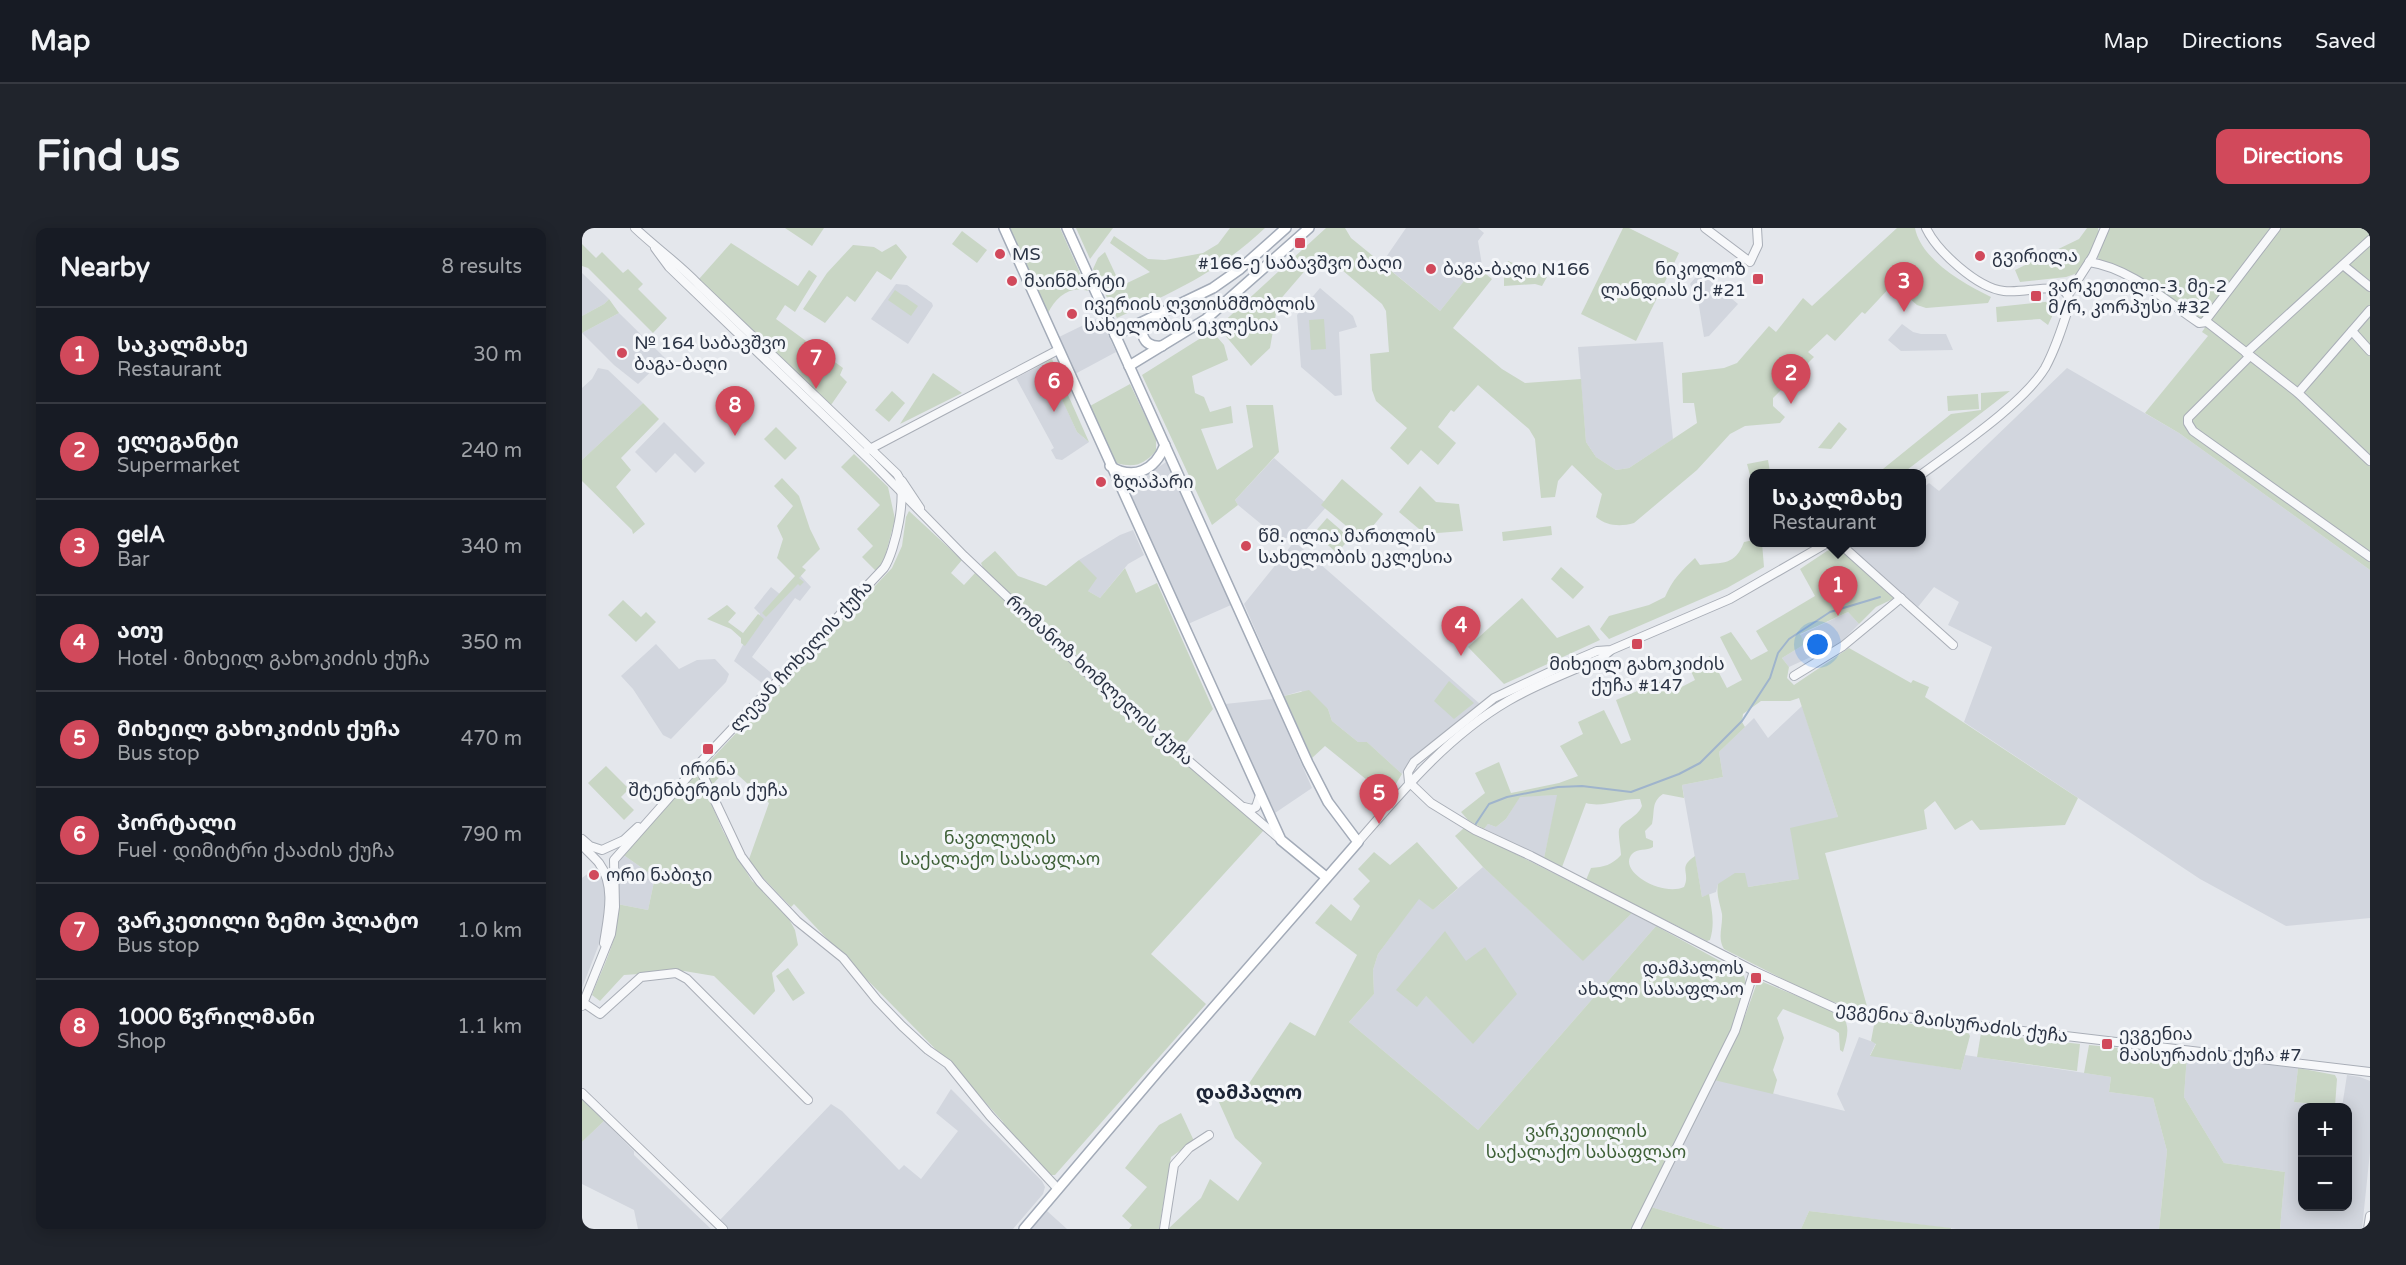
<!DOCTYPE html>
<meta charset="utf-8">
<style>
body{margin:0;font-family:"Varela Round","Noto Sans Georgian",sans-serif;background:#20242c;color:#f1f3f6}
.controls{position:absolute;right:18px;bottom:18px;display:grid;overflow:hidden;border-radius:12px;box-shadow:0 3px 15px #0003}
.controls button{width:54px;height:54px;display:grid;place-items:center;padding:0;border:0;border-bottom:2px solid #363941;background:#171b24;color:#f1f3f6;font:30px sans-serif}
.you{position:absolute;left:1236px;top:417px;width:21px;height:21px;margin:-15px;border:4px solid #fff;border-radius:50%;background:#1a73e8;box-shadow:0 0 0 9px #1a73e833}
.badge{display:grid;place-items:center;width:39px;height:39px;border-radius:50%;background:#d1495b;color:#fff;font-size:20px;font-weight:700}
.pin{position:absolute;translate:-50% -50px;filter:drop-shadow(0 2px 3px #0008)}
.pin::after{content:'';position:absolute;top:32px;width:21px;height:18px;background:inherit;clip-path:polygon(0 0,100% 0,50% 100%)}
.popup{position:absolute;left:1167px;top:241px;width:177px;height:78px;box-sizing:border-box;display:grid;place-content:center;border-radius:12px;background:#171b24;filter:drop-shadow(0 2px 4px #0005);font-size:20px;white-space:nowrap;color:#9ea1a6}
.popup b{font-size:22px;color:#f1f3f6}
.popup::after{content:'';position:absolute;left:50%;top:100%;margin-left:-12px;border:12px solid transparent;border-top-color:#171b24}
.list{margin:0;padding:0;list-style:none}
h2{display:flex;justify-content:space-between;align-items:center;height:78px;margin:0;padding:0 24px;font-size:26px}
h2 small{font-size:20px;font-weight:400;color:#9ea1a6}
.list li{display:grid;grid-template-columns:39px 1fr auto;gap:18px;align-items:center;box-sizing:border-box;height:96px;padding:0 24px;border-top:2px solid #363941}
.list b{display:block;font-size:22px;white-space:nowrap}
.list p{margin:0;font-size:20px;white-space:nowrap;color:#9ea1a6}
.list em{font-size:20px;font-style:normal;color:#9ea1a6}
.map{position:relative;flex:none;width:1788px;height:1001px;overflow:hidden;border-radius:12px}
header{display:flex;align-items:center;gap:36px;box-sizing:border-box;height:84px;padding:0 30px;background:#171b24;border-bottom:2px solid #363941}
header strong{font-size:28px}
nav{display:flex;gap:33px;margin-inline-start:auto;font-size:21px}
.intro{display:flex;align-items:center;justify-content:space-between;box-sizing:border-box;height:144px;padding:0 36px}
h1{margin:0;font-size:42px}
.button{padding:15px 27px;border-radius:12px;background:#d1495b;color:#fff;font-size:21px;font-weight:700}
main{display:flex;gap:36px;padding:0 36px}
aside{flex:1;background:#171b24;border-radius:12px;box-shadow:0 3px 15px #0003}
.map>svg:first-child{display:block}
.built{fill:#d2d6de;fill-rule:evenodd}
.green{fill:#c9d6c5}
.lines{fill:none;stroke-linecap:round;stroke-linejoin:round}
.stream{stroke:#9fb4cc;stroke-width:2}
.minor-casing{stroke:#a9aeb7;stroke-width:10}
.major-casing{stroke:#a3abb8;stroke-width:12}
.minor{stroke:#f7f8fa;stroke-width:8}
.major{stroke:#fff;stroke-width:9}
.poi-dot{fill:#d1495b;stroke:#f4f6f9;stroke-width:2}
.labels{text-anchor:middle;stroke-width:6;stroke-linejoin:round;paint-order:stroke}
.poi-label{font-size:18px;fill:#2b3445;stroke:#f4f6f9;text-anchor:start}
.street-label{font-size:18px;fill:#2b3445;stroke:#f4f6f9}
.park-label{font-size:18px;fill:#3f6138;stroke:#f4f6f9}
.neighbourhood-label{font-size:20px;font-weight:bold;fill:#1d2536;stroke:#f4f6f9}
</style>
<header>
<strong>Map</strong>
<nav><a>Map</a><a>Directions</a><a>Saved</a></nav>
</header>
<div class="intro"><h1>Find us</h1><a class="button">Directions</a></div>
<main>
<aside>
<h2>Nearby<small>8 results</small></h2>
<ul class="list">
<li><span class="badge">1</span><div><b>საკალმახე</b><p>Restaurant</p></div><em>30 m</em></li>
<li><span class="badge">2</span><div><b>ელეგანტი</b><p>Supermarket</p></div><em>240 m</em></li>
<li><span class="badge">3</span><div><b>gelA</b><p>Bar</p></div><em>340 m</em></li>
<li><span class="badge">4</span><div><b>ათუ</b><p>Hotel · მიხეილ გახოკიძის ქუჩა</p></div><em>350 m</em></li>
<li><span class="badge">5</span><div><b>მიხეილ გახოკიძის ქუჩა</b><p>Bus stop</p></div><em>470 m</em></li>
<li><span class="badge">6</span><div><b>პორტალი</b><p>Fuel · დიმიტრი ქააძის ქუჩა</p></div><em>790 m</em></li>
<li><span class="badge">7</span><div><b>ვარკეთილი ზემო პლატო</b><p>Bus stop</p></div><em>1.0 km</em></li>
<li><span class="badge">8</span><div><b>1000 წვრილმანი</b><p>Shop</p></div><em>1.1 km</em></li>
</ul>
</aside>
<div class="map">
<svg width="1788" height="1001" viewBox="0 0 1788 1001">
<rect width="100%" height="100%" fill="#e4e7ec"/>
<g class="built">
<path d="M824 0H896L902 5 896 13 901 43 894 38 858 83 800 35Z"/>
<path d="M1118 44 1156 76 1127 108 1122 109 1116 72 1108 56Z"/>
<path d="M0 45 27 71 22 76 0 88Z"/>
<path d="M314 56 325 57 350 75 351 78 326 116 289 91Z"/>
<path d="M738 60 771 88 775 99 757 104 760 167 753 168 719 139 715 87Z"/>
<path d="M37 85 83 130 56 156 32 137 0 105Z"/>
<path d="M518 89 534 124 493 146 477 109Z"/>
<path d="M1320 96 1331 104 1339 106H1364L1371 122 1319 123 1306 112Z"/>
<path d="M1081 114 1091 211 1047 240 1034 242 1014 229 1004 214 996 119Z"/>
<path d="M463 135 465 143 471 151 495 204 507 214 480 232 474 231 469 222 472 220 434 150Z"/>
<path d="M16 140 26 142 61 175 0 232V160L10 151Z"/>
<path d="M1485 140 1597 205 1788 342V690L1704 698 1618 651 1382 494 1410 419 1366 397 1377 374 1352 359 1336 379 1298 346 1268 322 1265 317 1268 314H1340V261L1347 255 1357 263Z"/>
<path d="M82 194 123 235 113 245 93 225 74 245 53 224Z"/>
<path d="M692 230 746 277 713 314 898 476 827 535 820 546 785 514H776L750 493 746 481 719 463 702 468 662 376 712 314 707 310H696L656 277 653 272Z"/>
<path d="M584 234 649 377 606 396 541 252 559 251Z"/>
<path d="M551 302 562 327 546 336 518 370 506 363 497 332 538 307Z"/>
<path d="M217 346 229 359 218 373 213 370 170 429 194 449 185 459 152 433 178 386 172 380 189 359 199 367Z"/>
<path d="M1266 384 1277 396 1257 416 1207 439 1200 430 1223 416 1218 407Z"/>
<path d="M74 416 97 441 115 432 133 431 147 446 144 454 89 511 81 507 51 461 39 448Z"/>
<path d="M691 471 730 560 693 585 643 476Z"/>
<path d="M1220 478 1256 589 1217 651 1166 659 1136 656 1134 664 1120 669 1100 557 1141 549 1137 524 1172 490 1186 510Z"/>
<path d="M976 567 962 630 902 601 906 596 914 599 924 591 938 568Z"/>
<path d="M40 626 73 649 66 682 35 676V634Z"/>
<path d="M15 639 25 660 24 698 0 760V650Z"/>
<path d="M901 639 1001 732 1050 685 1074 698 896 902 767 794 792 766 791 742 796 726 837 670 851 682ZM903 719 891 815 843 767Z"/>
<path d="M1277 809 1294 815 1288 827 1379 842 1383 827 1529 849 1527 864 1571 870 1585 923 1577 1001H1374L1227 983 1219 1001H1143L1069 979 1132 851 1263 883 1255 866Z"/>
<path d="M1605 827 1716 840 1712 874 1760 879 1765 847 1778 849 1788 853V924L1780 1001H1698L1703 944 1642 935 1602 869ZM1720 880H1766V978H1720Z"/>
<path d="M369 861 460 953 463 959 461 966 431 1001H144L136 994 249 876 260 883 317 942 322 937 339 951 376 903 354 885Z"/>
<path d="M22 893 52 923V927L129 1001H56L52 982 0 956V914Z"/>
<path d="M465 983 485 1001H449Z"/>
</g>
<g class="green">
<path d="M203 0H242L230 18Z"/>
<path d="M428 0H478L506 63C488 57 474 69 466 85Z"/>
<path d="M494 0H531L508 31Z"/>
<path d="M648 0H683C635 45 593 63 535 90L511 41 516 30 523 24 539 58 568 44 528 15 532 8 566 31 583 32 621 25 636 16Z"/>
<path d="M744 0H763L769 10 858 83 894 38 910 51 871 100 920 141 943 155 999 151 1004 214 1014 229 1034 242 1047 240 1115 195 1112 175H1101L1100 145 1142 140 1155 135 1187 98 1194 104 1221 70 1230 78 1315 0H1333C1339 31 1380 55 1409 69L1406 75 1344 80 1335 77 1311 56 1283 86 1280 84 1253 113 1245 106 1226 124 1232 129 1191 170V178L1203 189 1198 195 1163 198 1148 206 1115 242 1052 295C1038 299 1025 298 1014 289L1020 266 990 237 976 253 973 269 959 270 953 211 947 201 896 157 872 184 869 182 856 199 874 215 856 237 839 222 826 237 808 220 825 200 794 173 790 162 788 126 807 124 804 83 800 76 739 24 696 74 688 120 669 138 636 99Z"/>
<path d="M1041 0H1047L1097 25 1054 113 999 86Z"/>
<path d="M1505 0H1516C1520 15 1504 33 1496 45L1484 49 1438 54 1433 42 1497 11Z"/>
<path d="M1527 0H1788V9L1665 119 1517 33 1515 25Z"/>
<path d="M380 3 405 22 395 35 370 16Z"/>
<path d="M149 15 216 58 227 42 235 48 213 84 203 77 194 91 261 140 258 147 265 154 249 177 117 51Z"/>
<path d="M0 16 14 30 20 24 41 45 46 41 61 56 56 61 85 90 71 105 6 40 0 38Z"/>
<path d="M314 16 325 29 309 52 295 43 273 74 265 68 243 95 221 81 245 45 271 17 292 19 300 24Z"/>
<path d="M1788 16V227L1726 170 1671 125V122Z"/>
<path d="M926 33 965 49 960 58 953 56 922 58V44Z"/>
<path d="M313 62 336 78 329 88 306 72Z"/>
<path d="M27 71 37 85 0 105V88L22 76Z"/>
<path d="M1472 73 1475 78 1466 97 1458 91 1415 94 1414 79Z"/>
<path d="M742 91 744 121 729 122 727 92Z"/>
<path d="M1624 98 1713 167 1788 237V342L1597 205 1563 185 1626 108 1620 104Z"/>
<path d="M630 103 642 117 646 132 610 148 613 165 622 169 628 184 649 178 651 195 619 201 635 242 671 219 664 177H691L697 224 653 272 656 277 630 297 560 147Z"/>
<path d="M470 131 507 214 495 204 471 152 465 143 463 135Z"/>
<path d="M351 145 380 165 318 196Z"/>
<path d="M548 156 574 211V223C561 237 553 240 534 235L508 178Z"/>
<path d="M310 163 323 175 307 194 293 182Z"/>
<path d="M1428 163 1321 245H1296L1369 186 1399 182V165Z"/>
<path d="M1396 166 1397 181 1366 183 1365 168Z"/>
<path d="M61 175 77 191 39 230 49 242 34 259 63 296 51 306 50 302 0 253V232Z"/>
<path d="M1257 194 1265 201 1249 221 1236 220Z"/>
<path d="M194 199 215 220 203 232 182 211Z"/>
<path d="M272 226 306 259 313 291 302 333 294 343 280 329 291 318 275 301 298 277 259 239Z"/>
<path d="M1186 232 1188 244 1168 247 1165 236Z"/>
<path d="M200 250 217 268 228 301 238 321 220 339 224 342 217 350 222 354 218 358 216 356 184 389 180 385 213 348 195 330 201 311 195 298 211 278 192 258Z"/>
<path d="M760 251 801 286 780 311 739 277Z"/>
<path d="M838 258 854 274 877 276 881 303 843 306 817 284Z"/>
<path d="M327 283 380 332 369 345 382 357 393 345 533 476 682 602 569 726 624 776 473 947H468L423 901 421 894C355 819 281 750 212 676L209 679 166 634 187 575 147 539 130 557 123 543 125 536 310 340 320 318 324 289Z"/>
<path d="M745 290 768 310 755 325 732 305Z"/>
<path d="M969 298 970 307 921 313 920 304Z"/>
<path d="M1172 312V314L1180 315 1182 339 1145 360 1027 411 1018 401 1027 388 1067 377 1083 369C1090 352 1100 342 1113 330L1118 337C1141 334 1153 338 1162 314Z"/>
<path d="M1254 317 1313 370 1294 379 1277 396 1266 384 1218 406 1223 416 1200 430 1207 439 1205 450 1212 457 1267 420 1329 455 1331 452 1347 459 1343 469 1496 570 1483 597 1398 602 1390 592 1373 602 1353 573 1342 582 1345 601 1243 625 1286 782 1242 772 1142 721C1135 710 1141 698 1140 686 1138 675 1134 667 1136 656L1153 645H1163L1166 659 1217 651 1208 600 1256 589 1217 470 1208 473H1179L1161 486 1160 494 1163 499 1137 524 1141 549 1100 557 1102 570 1081 566C1069 574 1073 583 1070 596L1063 603 1064 610 1071 613V619C1065 623 1055 620 1050 626 1035 643 1080 669 1102 659 1109 644 1095 640 1113 628L1120 669 1127 666C1130 683 1133 696 1128 712L1125 713 1004 652 1009 640C1022 639 1030 637 1039 627 1039 622 1036 607 1037 602 1039 594 1055 590 1060 578L1058 571C1039 570 1022 580 1004 575L980 639 962 630 975 567 938 569 924 591 914 599 906 596 902 601 886 592 879 584 903 565 893 545 917 534 929 565 977 555 996 548 978 518 1001 506 996 494 1022 482 1039 516 1049 512 1034 472 1084 451 1092 463 1113 452 1107 439 1128 428 1145 460 1160 452 1138 409 1149 404 1169 432 1186 423 1174 403 1233 368 1218 341Z"/>
<path d="M413 323 436 348 464 358 497 332 515 350 506 363 518 370 543 340 554 365 575 355 631 481 600 520 539 468 402 342 399 335Z"/>
<path d="M979 339 1002 359 991 371 969 351Z"/>
<path d="M940 370 975 410 1007 397 1018 412 922 456 886 419Z"/>
<path d="M41 372 59 389 64 384 74 394 54 414 26 387Z"/>
<path d="M145 377 154 385 146 394 161 405 176 386 182 391 163 418 159 415V410L149 401 125 391Z"/>
<path d="M867 453 892 475 872 491 852 473Z"/>
<path d="M727 462 746 481 750 493 776 514H785L820 546 806 569 743 518 730 530 702 468Z"/>
<path d="M24 538 47 561 39 569 52 582 42 592 6 555Z"/>
<path d="M111 548 118 549 141 603 157 632 170 653 193 673 207 691 213 702 216 717 190 745 193 763 172 787 132 748 102 743 42 747 18 773 10 767C21 738 39 707 35 676L66 682 73 649 40 626Z"/>
<path d="M882 600 1050 685 1001 733 901 639 873 608Z"/>
<path d="M835 614 876 660 851 682 837 671 796 726 791 742 792 766 767 794 896 902 1074 698 1160 745C1169 755 1159 774 1156 785L1163 788 1176 752 1257 785C1270 796 1265 809 1261 824L1258 822 1257 805 1253 802 1201 781 1195 790 1202 810 1191 842 1195 852 1191 866 1132 852 1069 979 1143 1001H586L619 970 628 951 656 973 680 935 653 910 636 872 666 857 708 794 733 808 775 727 733 695 749 676 769 693 778 678 771 671 788 653 776 641 792 624 808 637Z"/>
<path d="M863 703 884 733 903 719 935 766 891 816 844 768 835 779 814 762Z"/>
<path d="M206 740 223 765 211 773 194 748Z"/>
<path d="M1293 792 1385 802 1388 808 1379 842 1288 828 1294 816 1289 813Z"/>
<path d="M1399 805 1498 816 1495 843 1395 829Z"/>
<path d="M1507 817 1605 827 1602 869 1642 935 1703 944 1698 1001H1577L1585 923 1571 870 1527 864 1529 849 1502 845Z"/>
<path d="M1716 840 1753 847 1755 851 1753 878 1712 874Z"/>
<path d="M0 871 22 893 0 914Z"/>
<path d="M599 885 612 913 589 929 577 1001H547L550 997 540 988 565 959 543 940 577 897Z"/>
<path d="M1227 983 1369 1000V1001H1219Z"/>
</g>
<g class="lines">
<path class="stream" d="M893 597 907 576 925 569 976 559 1000 558 1049 564 1097 546 1118 535 1160 493 1188 450 1196 425 1207 411 1248 384 1298 369"/>
<g class="minor-casing">
<g id="minor">
<path d="M1123 0 1168 34 1176 17 1175 0"/>
<path d="M73 20 87 39 290 234 382 328 516 455 699 612"/>
<path d="M1507 34C1548 40 1584 73 1617 95L1625 94 1716 165 1788 233"/>
<path d="M1761 37 1788 59"/>
<path d="M1486 67 1511 28 1523 0"/>
<path d="M1623 93 1694 0"/>
<path d="M1770 103 1788 123"/>
<path d="M1664 125 1788 12"/>
<path d="M1668 128 1606 190V195L1611 203 1788 329"/>
<path d="M1716 165 1788 82"/>
<path d="M286 222 476 122"/>
<path d="M1340 246C1375 220 1441 176 1463 140 1474 120 1481 97 1488 75 1487 69 1485 63 1478 61 1462 58 1439 65 1422 63 1395 60 1355 23 1344 0"/>
<path d="M320 253 338 280"/>
<path d="M1256 314 1371 417"/>
<path d="M1212 448 1261 418 1319 370"/>
<path d="M116 537 159 628 178 654 215 693 261 730 295 772 320 798 346 822 366 836 408 888 476 961"/>
<path d="M827 554 849 575 893 602 949 628 1172 743 1255 781 1788 844"/>
<path d="M827 554 826 544 832 534 912 470 989 434 1015 423 1029 422 1148 371 1247 314"/>
<path d="M662 579 670 581 674 579 678 567"/>
<path d="M0 611 8 618 20 622 42 612 56 599"/>
<path d="M776 614C821 562 866 508 926 473 955 456 987 444 1018 431L1028 423"/>
<path d="M0 617C5 623 12 629 17 635 34 658 26 689 22 715"/>
<path d="M2 775 18 786 59 749 94 745 105 751 226 872"/>
<path d="M0 778 29 706 33 679 32 632 116 537 302 340C313 324 327 262 315 246L116 56C96 35 74 20 53 0"/>
<path d="M0 865 141 1001"/>
<path d="M582 1001 592 937 607 920 627 907"/>
<path d="M1054 1001 1153 803 1172 743"/>
<path d="M1786 1001 1788 988"/>
</g>
</g>
<g class="major-casing">
<g id="major">
<path d="M422 0 699 612 744 649"/>
<path d="M566 94 560 104C562 115 569 119 580 118"/>
<path d="M533 107 631 60 658 41 704 0"/>
<path d="M547 138 624 91 727 0"/>
<path d="M528 238C552 253 573 242 583 217"/>
<path d="M442 1001 577 842 776 614 746 574 726 535 485 0"/>
</g>
</g>
<use href="#minor" class="minor"/>
<use href="#major" class="major"/>
</g>
<g class="poi-dot">
<rect x="712" y="9" width="12" height="12" rx="3"/>
<circle cx="418" cy="26" r="6"/>
<circle cx="1398" cy="28" r="6"/>
<circle cx="849" cy="41" r="6"/>
<rect x="1170" y="45" width="12" height="12" rx="3"/>
<circle cx="430" cy="53" r="6"/>
<rect x="1448" y="62" width="12" height="12" rx="3"/>
<circle cx="490" cy="86" r="6"/>
<circle cx="40" cy="125" r="6"/>
<circle cx="519" cy="254" r="6"/>
<circle cx="664" cy="318" r="6"/>
<rect x="1049" y="410" width="12" height="12" rx="3"/>
<rect x="120" y="515" width="12" height="12" rx="3"/>
<circle cx="12" cy="647" r="6"/>
<rect x="1168" y="744" width="12" height="12" rx="3"/>
<rect x="1519" y="810" width="12" height="12" rx="3"/>
</g>
<g class="labels">
<g class="poi-label">
<text x="430" y="32">MS</text>
<text x="1410" y="34">გვირილა</text>
<text x="718" y="41" text-anchor="middle">#166-ე საბავშვო ბაღი</text>
<text x="861" y="47">ბაგა-ბაღი N166</text>
<text x="1164" y="47" text-anchor="end">ნიკოლოზ<tspan x="1164" dy="21">ლანდიას ქ. #21</tspan></text>
<text x="442" y="59">მაინმარტი</text>
<text x="1466" y="64">ვარკეთილი-3, მე-2<tspan x="1466" dy="21">მ/რ, კორპუსი #32</tspan></text>
<text x="502" y="82">ივერიის ღვთისმშობლის<tspan x="502" dy="21">სახელობის ეკლესია</tspan></text>
<text x="52" y="121">№ 164 საბავშვო<tspan x="52" dy="21">ბაგა-ბაღი</tspan></text>
<text x="531" y="260">ზღაპარი</text>
<text x="676" y="314">წმ. ილია მართლის<tspan x="676" dy="21">სახელობის ეკლესია</tspan></text>
<text x="1055" y="442" text-anchor="middle">მიხეილ გახოკიძის<tspan x="1055" dy="21">ქუჩა #147</tspan></text>
<text x="126" y="547" text-anchor="middle">ირინა<tspan x="126" dy="21">შტენბერგის ქუჩა</tspan></text>
<text x="24" y="653">ორი ნაბიჯი</text>
<text x="1162" y="746" text-anchor="end">დამპალოს<tspan x="1162" dy="21">ახალი სასაფლაო</tspan></text>
<text x="1537" y="812">ევგენია<tspan x="1537" dy="21">მაისურაძის ქუჩა #7</tspan></text>
</g>
<g class="street-label">
<text transform="translate(219 428) rotate(-47)" y="6">ლევან ჩოხელის ქუჩა</text>
<text transform="translate(518 452) rotate(42)" y="6">რომანოზ ხომლელის ქუჩა</text>
<text transform="translate(1370 794) rotate(7)" y="6">ევგენია მაისურაძის ქუჩა</text>
</g>
<g class="park-label">
<text x="418" y="616">ნავთლუღის<tspan x="418" dy="21">საქალაქო სასაფლაო</tspan></text>
<text x="1004" y="909">ვარკეთილის<tspan x="1004" dy="21">საქალაქო სასაფლაო</tspan></text>
</g>
<g class="neighbourhood-label">
<text x="667" y="871">დამპალო</text>
</g>
</g>
</svg>
<div class="controls">
<button>+</button>
<button>−</button>
</div>
<div class="you"></div>
<div class="pin badge" style="left:1256px;top:388px">1</div>
<div class="popup"><b>საკალმახე</b>Restaurant</div>
<div class="pin badge" style="left:1209px;top:176px">2</div>
<div class="pin badge" style="left:1322px;top:84px">3</div>
<div class="pin badge" style="left:879px;top:428px">4</div>
<div class="pin badge" style="left:797px;top:596px">5</div>
<div class="pin badge" style="left:472px;top:184px">6</div>
<div class="pin badge" style="left:234px;top:161px">7</div>
<div class="pin badge" style="left:153px;top:208px">8</div>
</div>
</main>
